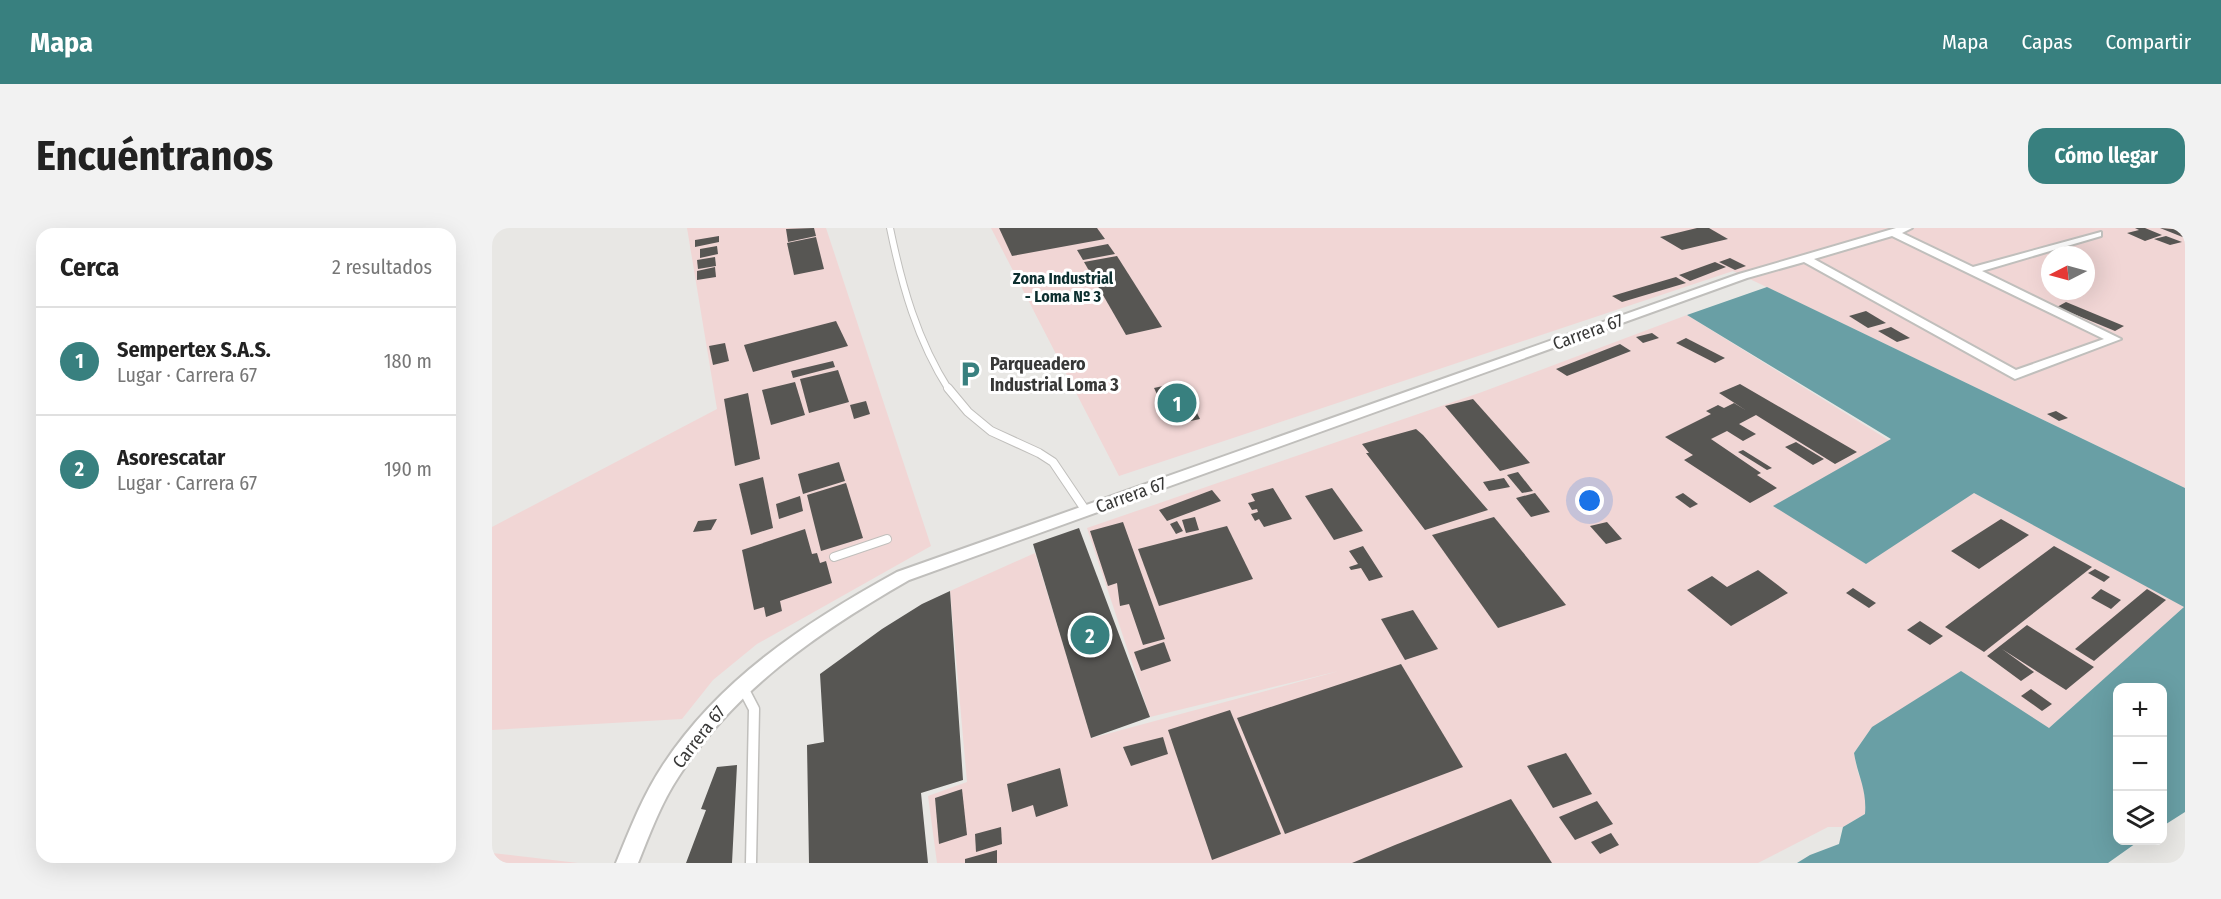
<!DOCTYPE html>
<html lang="es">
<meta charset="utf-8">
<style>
body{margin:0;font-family:"Fira Sans Condensed",sans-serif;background:#f2f2f2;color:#222}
.controls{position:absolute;right:18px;bottom:18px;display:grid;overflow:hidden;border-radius:12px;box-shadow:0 6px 24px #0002}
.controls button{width:54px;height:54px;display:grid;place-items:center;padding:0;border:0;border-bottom:2px solid #e0e0e0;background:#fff;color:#222;font:30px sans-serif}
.compass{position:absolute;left:1549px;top:18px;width:54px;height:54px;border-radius:50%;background:#fff;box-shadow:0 6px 24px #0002;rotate:264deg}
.you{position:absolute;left:1098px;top:273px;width:21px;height:21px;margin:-15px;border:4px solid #fff;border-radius:50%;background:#1a73e8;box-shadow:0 0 0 9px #1a73e833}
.badge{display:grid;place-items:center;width:39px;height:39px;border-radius:50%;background:#38807f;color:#fff;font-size:20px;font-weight:700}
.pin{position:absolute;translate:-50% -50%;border:3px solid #fff;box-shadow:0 2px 6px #0006}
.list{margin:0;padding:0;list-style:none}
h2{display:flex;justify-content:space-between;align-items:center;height:78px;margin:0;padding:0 24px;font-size:26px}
h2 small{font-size:20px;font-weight:400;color:#767676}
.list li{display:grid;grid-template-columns:39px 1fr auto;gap:18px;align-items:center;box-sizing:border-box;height:108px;padding:0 24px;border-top:2px solid #e0e0e0}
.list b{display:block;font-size:22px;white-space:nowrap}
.list p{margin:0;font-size:20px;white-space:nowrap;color:#767676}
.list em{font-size:20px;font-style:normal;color:#767676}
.icon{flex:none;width:33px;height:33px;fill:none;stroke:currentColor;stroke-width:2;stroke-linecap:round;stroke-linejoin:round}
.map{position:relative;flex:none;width:1693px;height:635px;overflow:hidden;border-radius:18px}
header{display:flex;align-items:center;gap:36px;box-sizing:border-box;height:84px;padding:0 30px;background:#38807f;color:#fff}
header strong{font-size:28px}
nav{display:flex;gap:33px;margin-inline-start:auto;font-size:21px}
.intro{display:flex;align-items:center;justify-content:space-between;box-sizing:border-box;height:144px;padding:0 36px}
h1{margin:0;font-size:42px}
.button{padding:15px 27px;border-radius:18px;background:#38807f;color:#fff;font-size:21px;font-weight:700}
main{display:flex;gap:36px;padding:0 36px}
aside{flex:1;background:#fff;border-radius:18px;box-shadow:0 6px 24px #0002}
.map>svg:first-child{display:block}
.industrial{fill:#f1d6d5;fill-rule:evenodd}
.water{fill:#699fa5}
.building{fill:#575653}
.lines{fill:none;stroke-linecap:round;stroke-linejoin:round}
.service-far2-casing{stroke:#c0bfbc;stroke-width:8}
.service-far1-casing{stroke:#c0bfbc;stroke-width:10}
.service-casing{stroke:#c0bfbc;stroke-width:13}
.minor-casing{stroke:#c0bfbc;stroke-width:4}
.service-far2{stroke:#fff;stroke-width:6}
.service-far1{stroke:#fff;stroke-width:8}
.service{stroke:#fff;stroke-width:10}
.minor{fill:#fff;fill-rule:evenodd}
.labels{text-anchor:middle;stroke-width:6;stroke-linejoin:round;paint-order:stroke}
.far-neighbourhood-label{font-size:16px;font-weight:bold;fill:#0c2f2f;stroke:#fff}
.street-label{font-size:18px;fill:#383837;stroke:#fff}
.poi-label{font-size:18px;font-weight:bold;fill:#383837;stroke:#fff;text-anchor:start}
</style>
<header>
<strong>Mapa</strong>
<nav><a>Mapa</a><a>Capas</a><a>Compartir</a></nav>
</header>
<div class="intro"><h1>Encuéntranos</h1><a class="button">Cómo llegar</a></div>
<main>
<aside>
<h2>Cerca<small>2 resultados</small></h2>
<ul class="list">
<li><span class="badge">1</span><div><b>Sempertex S.A.S.</b><p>Lugar · Carrera 67</p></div><em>180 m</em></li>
<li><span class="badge">2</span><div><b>Asorescatar</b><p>Lugar · Carrera 67</p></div><em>190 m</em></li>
</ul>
</aside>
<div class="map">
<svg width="1693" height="635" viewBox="0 0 1693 635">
<rect width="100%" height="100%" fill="#e8e7e4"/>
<g class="industrial">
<path d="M195 0H334L439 318 265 416 221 452 190 491 0 502V299L225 181Z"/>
<path d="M499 0H1693V260L1241 43 627 248ZM1558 27H1594V63H1558Z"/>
<path d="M1195 87 1482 265 1693 379 1557 500 1380 499 1362 525 1366 545 1375 564 1373 586 1351 599H1336L1266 635H445L436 568 475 554 458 363 543 325 600 510 847 443 658 489 595 300 990 164Z"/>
<path d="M0 625 86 635H0Z"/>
</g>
<path class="water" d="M1275 59 1693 260V584L1671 598 1670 460H1626V612L1647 613 1616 635H1305L1318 627 1347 616 1351 599 1373 586C1375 561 1366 549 1362 525L1380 499 1469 443 1557 500 1692 379 1482 265 1374 336 1281 278 1399 211 1195 87Z"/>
<g class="building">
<path d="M322 0 324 8 296 14 294 1Z"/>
<path d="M507 0H605L613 11 520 28Z"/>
<path d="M1205 0H1217L1236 11 1190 22 1168 9Z"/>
<path d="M1643 0H1653L1670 7 1653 13 1635 5 1647 2Z"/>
<path d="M1668 0 1693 2V10Z"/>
<path d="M227 8V14L203 19V12Z"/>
<path d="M1674 8 1690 14 1678 17 1662 11Z"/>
<path d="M324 9 332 41 302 47 295 15Z"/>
<path d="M616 16 623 26 591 32 585 22Z"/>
<path d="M225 18 226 26 208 30V21Z"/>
<path d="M625 28 670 99 634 107 592 34Z"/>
<path d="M223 29 224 38 206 41 205 32Z"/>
<path d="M1238 30 1254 38 1243 42 1227 34Z"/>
<path d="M1223 34 1234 39 1198 53 1187 47Z"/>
<path d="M223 39 224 49 205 52V43Z"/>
<path d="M1184 49 1194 55 1130 74 1120 68Z"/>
<path d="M1574 74 1632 98 1623 103 1565 79Z"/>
<path d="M1374 83 1394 95 1376 100 1357 88Z"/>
<path d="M344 93 356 118 261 144 252 117Z"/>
<path d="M1399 99 1418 110 1405 114 1386 103Z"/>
<path d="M1160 105 1167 110 1151 115 1144 109Z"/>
<path d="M1194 110 1233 130 1223 135 1184 115Z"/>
<path d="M233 115 237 133 221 137 217 118Z"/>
<path d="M1128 116 1139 123 1075 148 1064 141Z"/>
<path d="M341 133 343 139 301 150 299 143Z"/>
<path d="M346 142 357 174 317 185 308 151Z"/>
<path d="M303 154 313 187 279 197 270 162Z"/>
<path d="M689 154 708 191 680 197 662 160Z"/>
<path d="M1248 156 1365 224 1343 236 1264 187 1247 196 1264 206 1251 213 1235 203 1219 211 1269 245 1265 247 1285 260 1258 275 1192 232 1201 227 1173 209 1219 186 1214 183 1226 177 1232 180 1242 175 1255 183 1227 165Z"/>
<path d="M256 165 268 231 243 238 232 171Z"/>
<path d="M981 171 1038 235 1008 243 953 178Z"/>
<path d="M374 173 378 186 362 191 358 177Z"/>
<path d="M1564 183 1576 190 1567 193 1555 186Z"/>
<path d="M924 201 931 207 996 282 933 302 874 225H877L870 216Z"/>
<path d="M1304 214 1332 231 1321 237 1293 219Z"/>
<path d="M1251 222 1280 240 1275 242 1246 224Z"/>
<path d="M347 234 353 253 311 266 306 246Z"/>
<path d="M1026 244 1041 263 1030 265 1015 247Z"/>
<path d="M271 249 281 300 259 307 247 256Z"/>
<path d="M1012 250 1018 259 997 263 991 254Z"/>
<path d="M354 255 371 310 329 323 315 267Z"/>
<path d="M781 260 800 291 772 299 767 291 763 293 759 286 766 284 765 281 760 282 756 275 763 273 759 266Z"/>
<path d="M840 260 871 303 842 312 813 268Z"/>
<path d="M720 262 729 273 675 293 667 282Z"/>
<path d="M1043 265 1058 284 1039 289 1024 270Z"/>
<path d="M1191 265 1206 276 1198 280 1183 269Z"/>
<path d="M308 268 311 283 287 291 284 276Z"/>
<path d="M703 289 707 302 694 305 690 292Z"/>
<path d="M1002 289 1074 377 1006 400 940 307Z"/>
<path d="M225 291 219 302 201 304 206 293Z"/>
<path d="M1509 291 1537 307 1487 341 1459 323Z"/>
<path d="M685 293 691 303 684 306 678 296Z"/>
<path d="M631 294 673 411 651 417 637 376 628 378 625 355 616 358 598 303Z"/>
<path d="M1115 294 1130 311 1114 316 1098 298Z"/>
<path d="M735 298 761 351 667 378 646 321Z"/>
<path d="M587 300 658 489 599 510 541 316Z"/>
<path d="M313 301 320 326 325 325 328 335 334 333 340 355 288 373 290 383 274 389 272 379 262 382 250 322Z"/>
<path d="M871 318 891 349 877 353 869 340 859 342 857 339 866 336 857 323Z"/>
<path d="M1562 318 1600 339 1492 424 1453 399Z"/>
<path d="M1603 341 1618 349 1612 354 1596 345Z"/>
<path d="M1266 342 1296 365 1239 398 1195 362 1220 348 1235 359Z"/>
<path d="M1361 360 1384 375 1377 380 1354 365Z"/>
<path d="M1609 361 1629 372 1619 381 1599 370Z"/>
<path d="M1655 361 1674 372 1602 433 1583 421Z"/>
<path d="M458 363 471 552 429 565 436 635H317L315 517 332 514 328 446 390 401 430 376Z"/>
<path d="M921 382 946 421 913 432 889 391Z"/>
<path d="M1428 393 1451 408 1438 417 1415 402Z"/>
<path d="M1535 397 1602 439 1574 462 1510 421 1542 444 1529 453 1495 428Z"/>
<path d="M672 414 679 433 649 443 642 424Z"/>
<path d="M909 436 971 539 793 606 745 490Z"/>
<path d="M1539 461 1560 476 1550 483 1529 468Z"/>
<path d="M738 482 789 606 720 632 676 502Z"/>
<path d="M671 509 676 526 639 538 631 519Z"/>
<path d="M1074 525 1100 566 1061 580 1035 538Z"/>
<path d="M245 537 240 635H194L214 582 209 581 225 539Z"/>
<path d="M568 540 576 578 544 589 541 577 520 584 515 556Z"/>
<path d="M470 561 475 607 447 616 443 570Z"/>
<path d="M1019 571 1060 635H860L903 617Z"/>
<path d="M1105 573 1121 596 1083 612 1067 589Z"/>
<path d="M509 599 510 616 484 624 483 606Z"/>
<path d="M1119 605 1127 617 1108 626 1099 614Z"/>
<path d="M505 622V635H473V631Z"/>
</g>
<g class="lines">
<g class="service-far2-casing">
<path id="service-far2" d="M398 0C410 58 425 112 457 162"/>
</g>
<g class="service-far1-casing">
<g id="service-far1">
<path d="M456 160 476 184 499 203 547 225 561 234 594 283"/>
<path d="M342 329 395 311"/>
</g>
</g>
<g class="service-casing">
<path id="service" d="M250 458 262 481 259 635"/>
</g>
<g class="minor-casing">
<path id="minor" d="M1404 0H1420L1410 5 1481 39 1609 4V8L1490 43 1629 111 1523 151 1312 34 1255 50 417 352C328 403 243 461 187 548 169 575 158 605 146 635H124C138 601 151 567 171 537 228 450 316 393 405 344L1247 46ZM1400 8 1612 111 1524 142 1322 31Z"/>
</g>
<use href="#service-far2" class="service-far2"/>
<use href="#service-far1" class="service-far1"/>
<use href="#service" class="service"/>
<use href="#minor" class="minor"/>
</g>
<defs>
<g id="parking-bare" transform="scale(2.07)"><path d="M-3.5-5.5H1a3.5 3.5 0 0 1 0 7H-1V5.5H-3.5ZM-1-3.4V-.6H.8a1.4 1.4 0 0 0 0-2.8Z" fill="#38807f" stroke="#fff" stroke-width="2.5" paint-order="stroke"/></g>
</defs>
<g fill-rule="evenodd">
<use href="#parking-bare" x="478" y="146"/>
</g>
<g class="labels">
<g class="far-neighbourhood-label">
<text x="571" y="56">Zona Industrial<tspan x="571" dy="18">- Loma Nº 3</tspan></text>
</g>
<g class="street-label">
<text transform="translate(1096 104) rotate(-20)" y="6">Carrera 67</text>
<text transform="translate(639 267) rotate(-20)" y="6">Carrera 67</text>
<text transform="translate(207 509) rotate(-52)" y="6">Carrera 67</text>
</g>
<g class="poi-label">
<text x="498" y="142">Parqueadero<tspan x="498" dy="21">Industrial Loma 3</tspan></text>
</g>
</g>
</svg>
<div class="controls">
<button>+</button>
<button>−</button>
<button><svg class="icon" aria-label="layers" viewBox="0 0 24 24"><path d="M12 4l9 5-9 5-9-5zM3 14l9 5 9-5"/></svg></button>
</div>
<svg class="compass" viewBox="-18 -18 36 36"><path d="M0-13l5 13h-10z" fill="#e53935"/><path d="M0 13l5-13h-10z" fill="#767676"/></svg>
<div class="you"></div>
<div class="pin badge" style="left:685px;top:175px">1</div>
<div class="pin badge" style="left:598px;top:407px">2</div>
</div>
</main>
